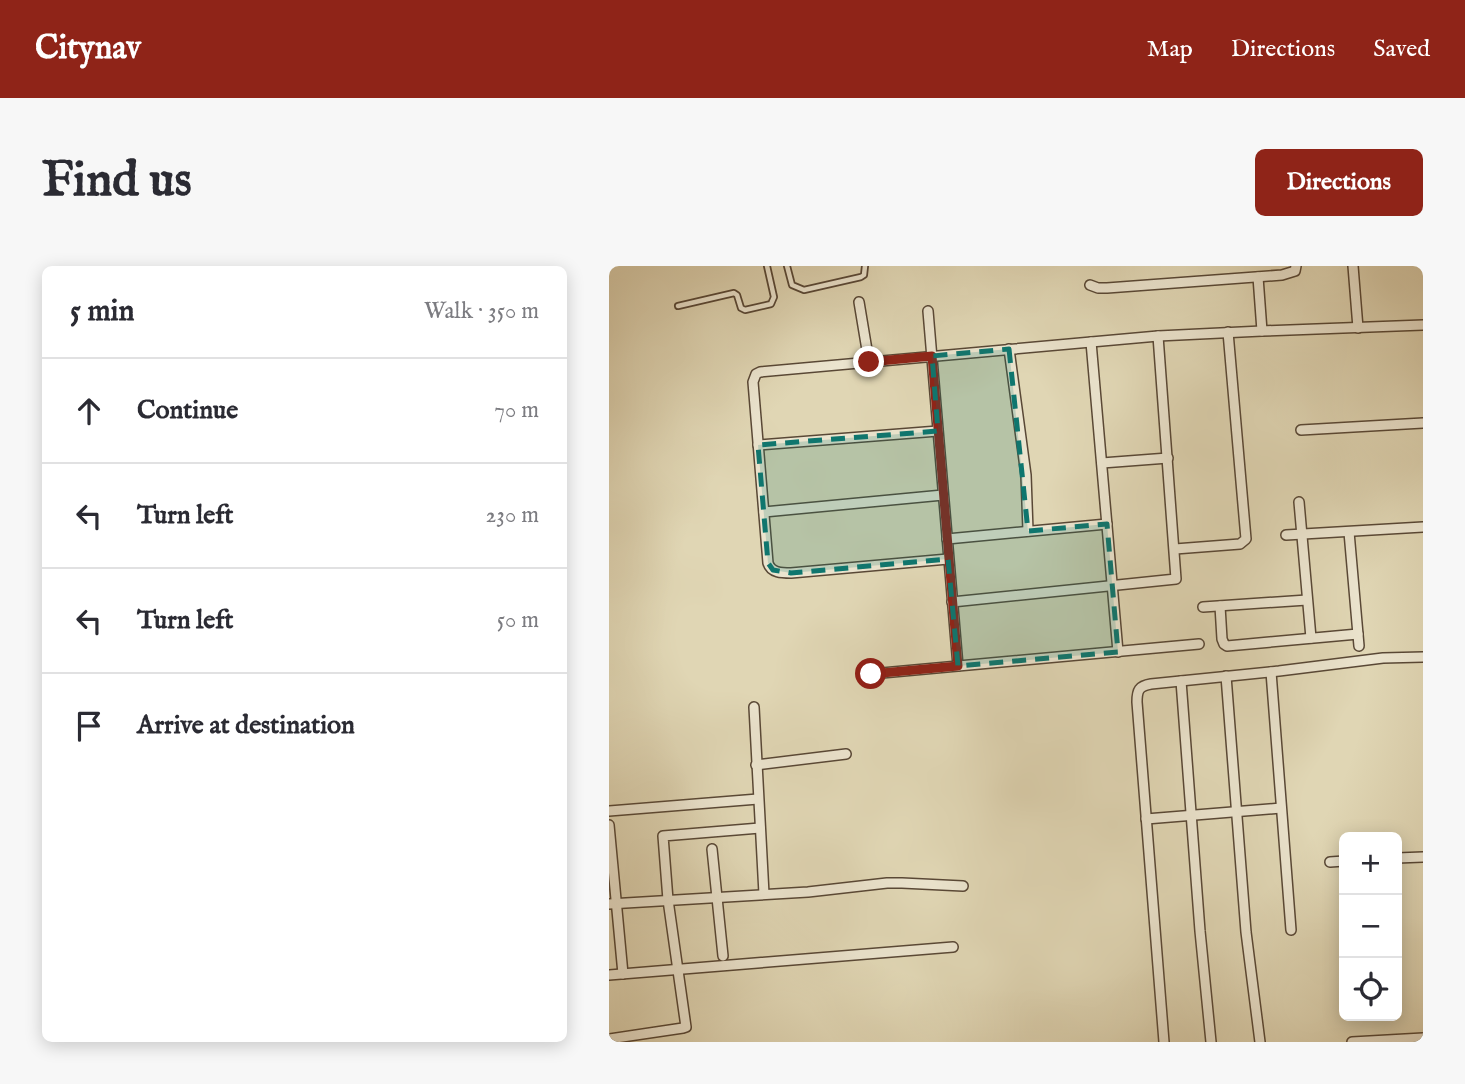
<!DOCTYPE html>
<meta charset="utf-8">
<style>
body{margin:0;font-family:"IM FELL English",serif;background:#f7f7f7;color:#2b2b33}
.controls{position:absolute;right:21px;bottom:21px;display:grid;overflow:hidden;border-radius:10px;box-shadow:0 4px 18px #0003}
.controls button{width:63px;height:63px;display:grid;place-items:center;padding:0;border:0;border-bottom:2px solid #e1e1e2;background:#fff;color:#2b2b33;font:35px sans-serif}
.stop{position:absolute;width:21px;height:21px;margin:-16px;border:5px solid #8f2418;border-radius:50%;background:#fff}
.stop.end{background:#8f2418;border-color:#fff;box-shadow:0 2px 7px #0008}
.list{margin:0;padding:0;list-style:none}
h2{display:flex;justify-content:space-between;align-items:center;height:91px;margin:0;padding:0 28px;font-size:30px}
h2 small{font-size:23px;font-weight:400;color:#7c7c81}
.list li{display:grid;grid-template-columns:46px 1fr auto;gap:21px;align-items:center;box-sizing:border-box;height:105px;padding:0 28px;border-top:2px solid #e1e1e2}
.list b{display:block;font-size:26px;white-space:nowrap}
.list em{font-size:23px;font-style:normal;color:#7c7c81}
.icon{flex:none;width:38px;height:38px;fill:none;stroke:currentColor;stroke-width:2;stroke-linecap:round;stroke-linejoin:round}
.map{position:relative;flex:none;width:814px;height:776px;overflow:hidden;border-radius:10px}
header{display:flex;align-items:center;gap:42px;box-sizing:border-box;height:98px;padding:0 35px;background:#8f2418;color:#fff}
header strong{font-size:33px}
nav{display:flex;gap:38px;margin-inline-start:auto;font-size:24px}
.intro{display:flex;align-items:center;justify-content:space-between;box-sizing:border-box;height:168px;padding:0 42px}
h1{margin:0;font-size:49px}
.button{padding:18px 32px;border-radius:10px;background:#8f2418;color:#fff;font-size:24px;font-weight:700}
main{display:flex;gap:42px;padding:0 42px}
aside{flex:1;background:#fff;border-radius:10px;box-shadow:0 4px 18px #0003}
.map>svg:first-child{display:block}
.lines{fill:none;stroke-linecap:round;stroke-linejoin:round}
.service-casing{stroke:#594836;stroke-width:8}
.minor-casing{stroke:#594836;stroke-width:12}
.service{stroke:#ebe4ce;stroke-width:4.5}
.minor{stroke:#ebe4ce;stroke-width:9}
.route{stroke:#8f2418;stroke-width:9}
.marked{fill:#0f766e;fill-opacity:0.2;stroke:#0f766e;stroke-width:5;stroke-dasharray:14 9;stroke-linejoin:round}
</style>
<header>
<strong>Citynav</strong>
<nav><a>Map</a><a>Directions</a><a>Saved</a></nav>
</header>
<div class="intro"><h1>Find us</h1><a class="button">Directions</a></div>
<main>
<aside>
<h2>5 min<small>Walk · 350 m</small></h2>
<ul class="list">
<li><svg class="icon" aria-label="ahead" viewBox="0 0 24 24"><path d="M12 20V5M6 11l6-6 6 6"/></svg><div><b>Continue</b></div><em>70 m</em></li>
<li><svg class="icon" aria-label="left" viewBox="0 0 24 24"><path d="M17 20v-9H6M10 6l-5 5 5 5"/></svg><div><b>Turn left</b></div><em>230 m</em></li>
<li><svg class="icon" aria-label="left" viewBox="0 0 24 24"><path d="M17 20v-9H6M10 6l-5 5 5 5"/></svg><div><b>Turn left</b></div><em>50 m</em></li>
<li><svg class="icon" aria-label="arrive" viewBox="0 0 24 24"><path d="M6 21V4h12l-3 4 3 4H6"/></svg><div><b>Arrive at destination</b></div></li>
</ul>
</aside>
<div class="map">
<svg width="814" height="776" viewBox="0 0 814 776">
<rect width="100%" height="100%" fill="#e0d6b4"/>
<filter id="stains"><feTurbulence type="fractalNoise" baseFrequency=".00286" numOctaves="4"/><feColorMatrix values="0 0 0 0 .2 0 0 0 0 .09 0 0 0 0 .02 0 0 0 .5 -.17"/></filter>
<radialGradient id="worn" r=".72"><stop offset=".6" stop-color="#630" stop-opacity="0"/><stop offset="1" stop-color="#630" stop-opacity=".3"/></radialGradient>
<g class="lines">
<g class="service-casing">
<g id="service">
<path d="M178 0 183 19 195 24 252 11 255 9 256 0"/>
<path d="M69 40 125 27 128 29 132 42 136 44 162 38 165 31 158 0"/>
</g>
</g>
<g class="minor-casing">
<g id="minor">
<path d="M744 0 749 62"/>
<path d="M649 11 653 65"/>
<path d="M481 19 489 22H498L673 9 686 5 687 0"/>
<path d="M250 36 260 96"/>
<path d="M319 45 349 400"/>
<path d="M482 76 509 386"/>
<path d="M400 83 417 209 419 265"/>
<path d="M692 164 814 157"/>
<path d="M149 179 329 165"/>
<path d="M493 197 559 192"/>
<path d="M690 236 702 372"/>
<path d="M155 246 334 229"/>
<path d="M740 266 750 380"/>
<path d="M677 269 814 261"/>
<path d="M338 273 498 258"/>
<path d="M566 283 631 278 637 273 619 66"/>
<path d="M339 293 182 307C173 307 162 307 159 297L144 116 147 108 151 106 549 70 653 65 814 59"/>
<path d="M343 336 567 313 549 70"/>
<path d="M611 340 613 373 615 378 618 380 749 368"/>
<path d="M594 341 698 334"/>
<path d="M662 406 682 664"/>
<path d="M262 408 590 378"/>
<path d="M617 410 637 666 651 776"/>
<path d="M572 415 591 665 602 776"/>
<path d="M145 441 155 628"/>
<path d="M147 499 237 488"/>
<path d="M0 545 149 533"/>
<path d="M537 553 672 542"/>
<path d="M0 559 14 708"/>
<path d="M103 583 114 690"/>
<path d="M788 592 814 591"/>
<path d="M721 596 735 595"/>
<path d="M0 638 199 626 278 617H293L354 620"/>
<path d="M0 709 344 681"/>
<path d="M0 773 74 762 77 761 59 634 54 570 151 562"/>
<path d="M555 776 528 436C528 424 530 420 542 418L670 405 774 392 814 391"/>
<path d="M743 776 814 772"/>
</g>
</g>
<use href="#service" class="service"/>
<use href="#minor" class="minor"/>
</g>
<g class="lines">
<path class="route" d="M260 96 323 90 349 400 262 408"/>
</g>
<path class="marked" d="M400 83 419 265 498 258 509 386 349 400 339 293 182 307 164 304 159 297 149 179 329 165 323 90Z"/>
<rect width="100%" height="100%" filter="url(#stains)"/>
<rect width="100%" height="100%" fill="url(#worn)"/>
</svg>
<div class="controls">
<button>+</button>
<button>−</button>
<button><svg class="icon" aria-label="locate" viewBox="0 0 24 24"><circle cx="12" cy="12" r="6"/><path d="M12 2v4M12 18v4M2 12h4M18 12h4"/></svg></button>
</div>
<div class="stop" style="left:262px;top:408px"></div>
<div class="stop end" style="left:260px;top:96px"></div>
</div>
</main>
